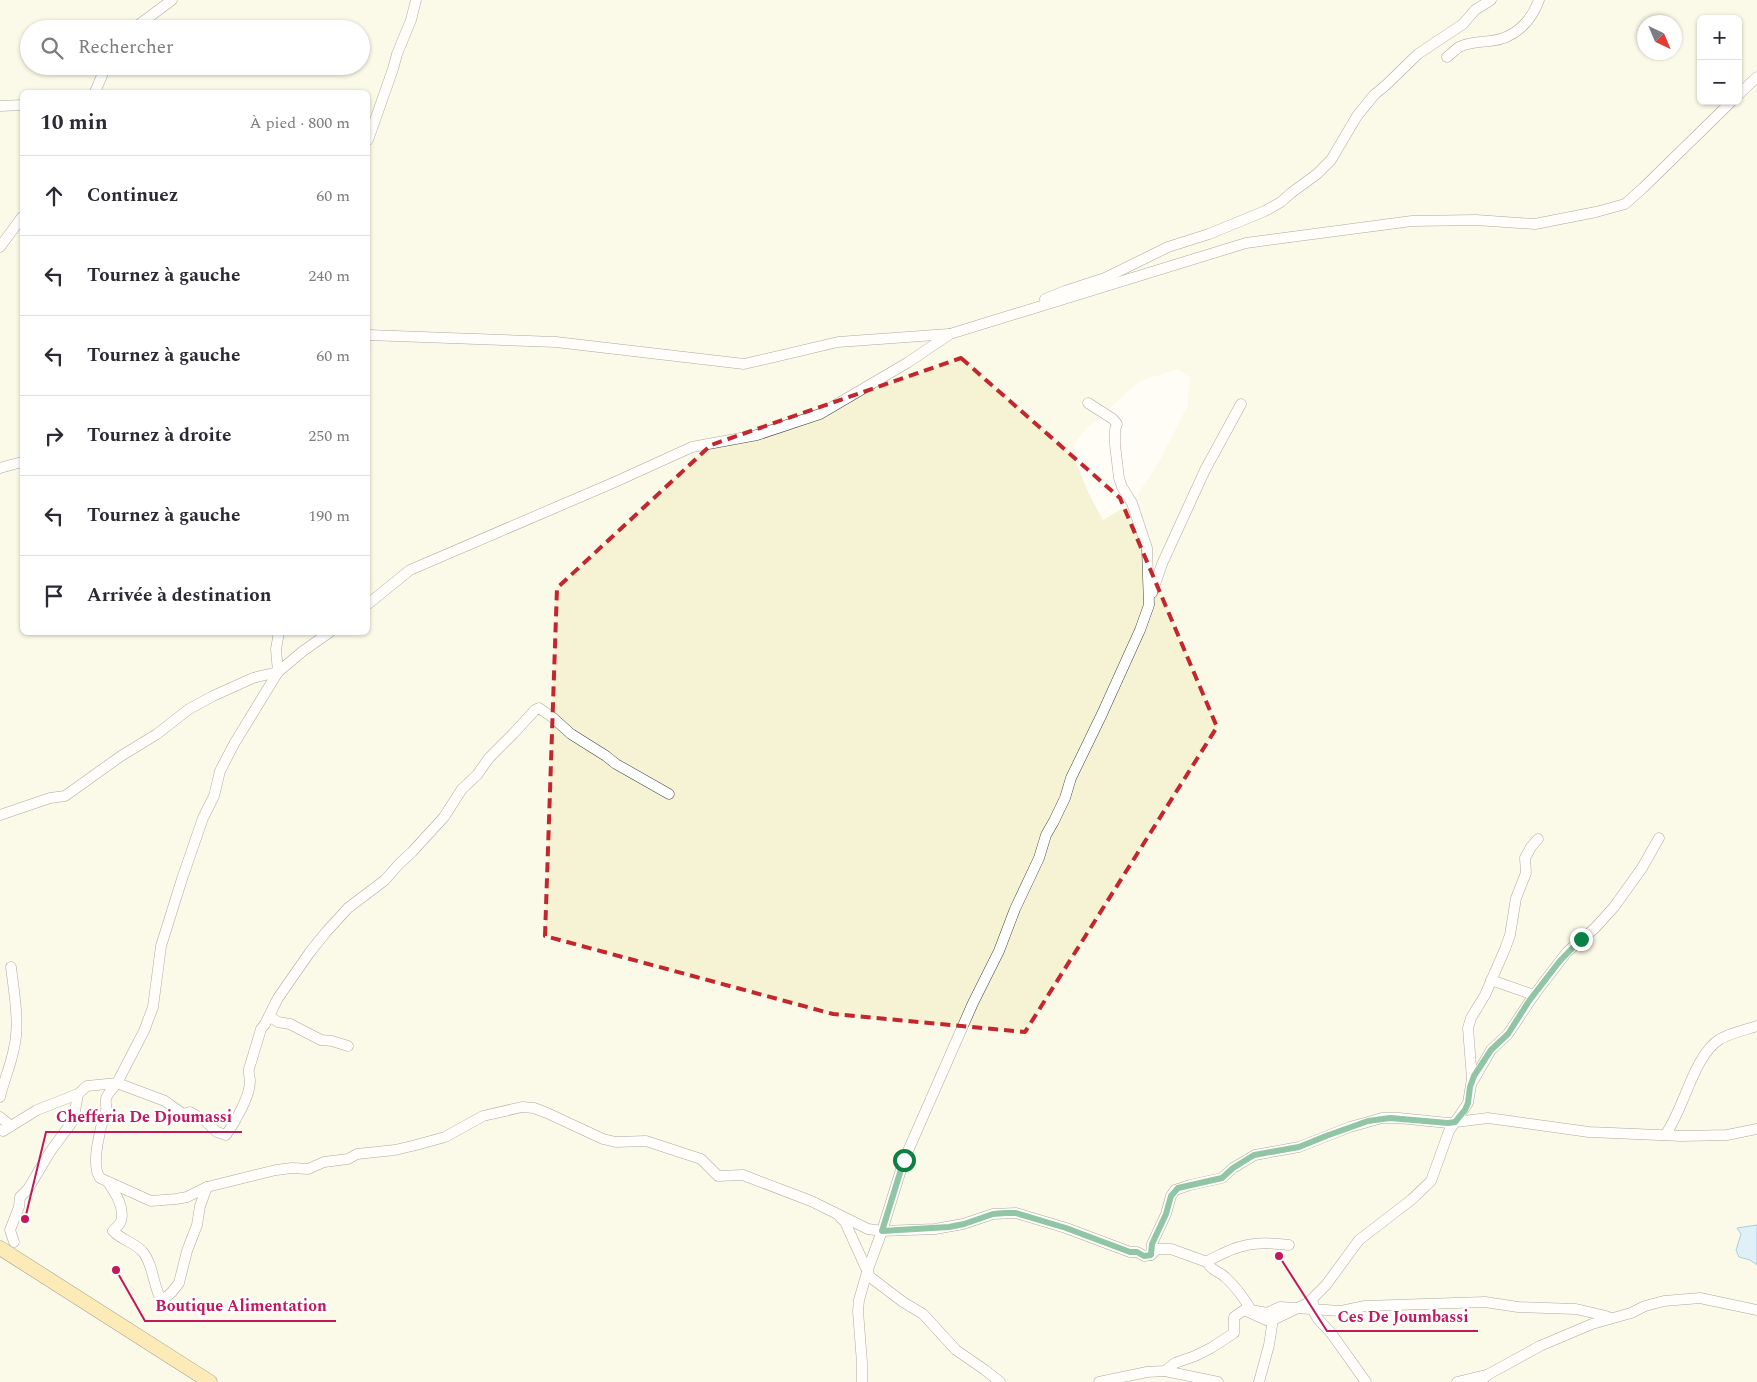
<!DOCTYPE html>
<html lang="fr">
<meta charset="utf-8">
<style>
body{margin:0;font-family:Spectral,serif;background:#f7f7f7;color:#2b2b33}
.controls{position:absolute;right:15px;top:15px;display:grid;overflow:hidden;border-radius:8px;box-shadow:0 1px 4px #0004}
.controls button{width:45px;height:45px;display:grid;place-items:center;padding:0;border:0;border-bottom:1px solid #e1e1e2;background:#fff;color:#2b2b33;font:25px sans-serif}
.compass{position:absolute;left:1637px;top:15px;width:45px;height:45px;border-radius:50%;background:#fff;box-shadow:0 1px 4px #0004;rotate:136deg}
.stop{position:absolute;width:15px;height:15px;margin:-11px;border:4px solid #0b8043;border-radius:50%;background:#fff}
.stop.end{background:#0b8043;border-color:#fff;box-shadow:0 1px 5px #0008}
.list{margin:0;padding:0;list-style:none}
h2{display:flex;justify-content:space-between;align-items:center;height:65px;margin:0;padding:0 20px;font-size:21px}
h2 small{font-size:16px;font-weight:400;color:#7c7c81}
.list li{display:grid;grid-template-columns:32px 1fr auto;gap:15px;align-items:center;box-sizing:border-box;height:80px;padding:0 20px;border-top:1px solid #e1e1e2}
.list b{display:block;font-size:19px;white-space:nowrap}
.list em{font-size:16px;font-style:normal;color:#7c7c81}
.icon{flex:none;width:28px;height:28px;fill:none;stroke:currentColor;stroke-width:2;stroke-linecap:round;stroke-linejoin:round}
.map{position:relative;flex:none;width:1757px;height:1382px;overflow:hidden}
.search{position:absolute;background:#fff;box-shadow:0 1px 4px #0004;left:20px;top:20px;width:350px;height:55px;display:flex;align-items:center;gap:12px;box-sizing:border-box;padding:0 18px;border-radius:28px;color:#7c7c81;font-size:19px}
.panel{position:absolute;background:#fff;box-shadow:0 1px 4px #0004;left:20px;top:90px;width:350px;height:545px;border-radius:8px}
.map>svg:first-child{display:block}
.farmland{fill:#f6f3d4;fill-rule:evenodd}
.water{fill:#b9e0f7;stroke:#3f96cf}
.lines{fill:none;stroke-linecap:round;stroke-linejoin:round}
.minor-casing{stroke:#444;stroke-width:11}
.major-casing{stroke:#222;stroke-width:15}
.minor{stroke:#fff;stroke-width:10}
.major{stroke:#f9d66b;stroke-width:14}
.route{stroke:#0b8043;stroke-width:6}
.marked{fill:none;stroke:#c4262e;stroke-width:4;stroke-dasharray:10 6;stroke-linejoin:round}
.leader{fill:none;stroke:#c2185b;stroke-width:2}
.callout-dot{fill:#c2185b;stroke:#fff;stroke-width:2}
.callout-label{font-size:16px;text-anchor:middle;font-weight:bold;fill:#c2185b;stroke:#fff;stroke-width:5;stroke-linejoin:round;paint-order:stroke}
</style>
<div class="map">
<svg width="1757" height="1382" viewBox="0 0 1757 1382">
<rect width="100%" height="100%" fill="#fffdf5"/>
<path class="farmland" d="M0 0H1757V1382H0ZM1701 19H1738V101H1701ZM1644 22H1674V52H1644ZM29 29H361V66H29ZM22 92H368V632H22ZM1178 369 1190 378 1187 407 1158 464 1132 503 1103 520 1089 494 1074 458 1075 443 1084 431 1140 381Z"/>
<path class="water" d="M1757 1225V1265L1750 1260 1739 1257 1736 1250 1741 1234 1737 1228Z"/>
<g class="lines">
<g class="minor-casing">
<g id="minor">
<path d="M133 29 172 0"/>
<path d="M1447 57C1451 54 1455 50 1459 47 1469 42 1480 42 1490 41 1514 39 1531 22 1539 0"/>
<path d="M95 92 106 66"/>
<path d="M1738 95 1757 77"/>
<path d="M0 106 22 105"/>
<path d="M368 140 393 69 397 54 411 20 416 0"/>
<path d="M0 247 22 217"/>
<path d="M1045 299 1065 291 1105 278 1168 247 1209 234 1265 211 1281 202 1291 193 1317 174 1331 160 1357 116 1374 95 1386 85 1418 54 1463 24 1475 10 1491 0"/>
<path d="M368 335 556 342 744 364 838 342 949 334"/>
<path d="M0 468 22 462"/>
<path d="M1152 593 1162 564 1205 470 1241 404"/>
<path d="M368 604 410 570 615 482 692 447 757 435 820 414 907 363 950 334 1246 243 1412 221 1476 220 1535 224 1596 212 1625 204 1643 188 1732 101"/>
<path d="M669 794 616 764 606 756 571 734 552 717 539 708 535 710 513 734 489 758 477 775 462 789 444 817 412 852 399 864 385 880 348 908 327 931 310 952 278 998 265 1024 261 1029 249 1069C248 1074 250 1077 250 1081 250 1097 235 1122 226 1135L217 1132 204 1120 190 1112 183 1114 165 1101 117 1083C114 1087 107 1094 106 1099 105 1103 107 1107 106 1111 101 1125 90 1165 100 1178L151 1201 176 1199 187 1197 207 1187 276 1170 292 1168 308 1169 324 1162 348 1159 357 1154 395 1150 416 1145 445 1137 483 1116 522 1107 534 1108 547 1113 603 1139 616 1142 646 1141 701 1159 718 1176 743 1175 811 1201 868 1229 882 1231 935 1229 963 1224 993 1214 1016 1213 1066 1228 1130 1252H1137L1144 1256 1151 1255 1157 1249H1171L1207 1262C1212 1258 1218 1256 1224 1253 1246 1242 1265 1242 1289 1245"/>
<path d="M0 815 50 798 65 796 121 756 157 734 189 709 213 696 253 678 278 672 303 651 330 632"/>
<path d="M1491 980 1534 995 1567 952 1595 928 1614 907 1642 868 1659 838"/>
<path d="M269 1016 278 1022 290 1024 321 1040 332 1041 348 1046"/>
<path d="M1473 1081 1491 1050 1508 1034 1534 995"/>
<path d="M0 1097C4 1080 11 1065 14 1048 20 1023 14 993 11 967"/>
<path d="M0 1117 11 1126"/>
<path d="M0 1130 3 1131 37 1110 78 1094 87 1086 117 1083 144 1031 153 1007 161 946 182 879 203 818 214 796 220 771 234 744 278 672 276 649 279 632"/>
<path d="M1665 1135C1684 1110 1693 1056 1720 1039 1731 1033 1745 1030 1757 1026"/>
<path d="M108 1182C115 1193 125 1207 121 1221 120 1225 115 1228 113 1231 123 1241 134 1242 143 1252 154 1266 153 1288 163 1304"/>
<path d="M840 1217 845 1222 870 1277 903 1302 923 1314 956 1350 985 1370 1000 1382"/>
<path d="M14 1242 10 1230 19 1207 20 1197 28 1189 50 1152 72 1122 75 1111 78 1094"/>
<path d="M1151 1255 1152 1244 1166 1214 1171 1196 1175 1190 1190 1185 1222 1178 1233 1168 1255 1155 1299 1147 1350 1127 1382 1118H1399L1448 1123 1488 1118 1589 1132 1682 1136 1727 1135 1757 1129"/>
<path d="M1207 1262C1211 1271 1219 1271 1225 1277 1235 1286 1244 1298 1251 1310L1267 1313 1280 1307 1341 1311 1365 1306 1485 1302 1518 1307 1576 1309 1606 1316 1610 1318"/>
<path d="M1313 1303 1314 1312 1318 1319 1331 1333 1366 1382"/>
<path d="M163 1304 165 1298 172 1292 179 1283 187 1251 197 1225 200 1206 207 1187"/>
<path d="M1165 1371 1218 1382"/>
<path d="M862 1382V1363L858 1311 859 1300 867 1272 882 1231 904 1160 973 1003 999 951 1015 909 1039 858 1046 835 1054 821 1065 798 1071 778 1102 714 1140 630 1149 605 1147 548 1132 503 1122 487 1119 478 1115 445V430L1117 424 1113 419 1088 403"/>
<path d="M1099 1382 1147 1372 1165 1371 1175 1363 1195 1356 1211 1348 1234 1333V1317L1244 1310 1266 1320 1277 1318 1308 1303 1326 1285 1359 1240 1411 1200 1431 1181 1449 1131 1468 1103 1472 1079 1468 1028 1471 1018 1485 995 1505 949 1510 935 1516 898 1526 873 1525 858 1531 847 1538 839"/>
<path d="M1259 1382 1269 1345 1273 1319"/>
<path d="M1457 1382 1486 1375"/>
<path d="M1479 1382 1489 1374 1540 1346 1592 1324 1631 1313 1645 1306 1664 1301 1700 1298 1757 1310"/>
</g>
</g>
<g class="major-casing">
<path id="major" d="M0 1248 210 1382"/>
</g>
<use href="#minor" class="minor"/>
<use href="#major" class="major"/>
</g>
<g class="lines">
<path class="route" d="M904 1160 882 1231 949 1227 964 1224 993 1214 1005 1213H1016L1066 1228 1130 1252H1137L1144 1256 1151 1255 1152 1244 1166 1214 1171 1196 1178 1188 1222 1178 1233 1168 1254 1155 1299 1147 1326 1136 1368 1121 1390 1118 1448 1123 1455 1122 1465 1110 1468 1103 1470 1087 1474 1076 1491 1050 1508 1034 1529 1001 1559 962 1581 939"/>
</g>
<path d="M0 0H1757V1382H0ZM961 358 1120 498 1217 727 1025 1032 833 1014 545 936 557 588 711 445Z" fill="#fffdf5" fill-opacity=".55" fill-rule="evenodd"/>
<path class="marked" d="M961 358 1120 498 1217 727 1025 1032 833 1014 545 936 557 588 711 445Z"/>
<path class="leader" d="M25 1219L46 1132H242M116 1270L145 1321H336M1279 1256L1327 1331H1478"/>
<g class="callout-dot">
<circle cx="25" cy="1219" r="5"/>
<circle cx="116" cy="1270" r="5"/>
<circle cx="1279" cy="1256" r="5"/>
</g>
<g class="callout-label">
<text x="144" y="1122">Chefferia De Djoumassi</text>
<text x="241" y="1311">Boutique Alimentation</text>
<text x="1403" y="1322">Ces De Joumbassi</text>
</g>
</svg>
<div class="controls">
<button>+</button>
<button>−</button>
</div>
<svg class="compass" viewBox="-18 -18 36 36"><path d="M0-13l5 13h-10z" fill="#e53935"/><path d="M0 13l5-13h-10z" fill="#7c7c81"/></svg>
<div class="stop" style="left:904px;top:1160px"></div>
<div class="stop end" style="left:1581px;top:939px"></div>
<div class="search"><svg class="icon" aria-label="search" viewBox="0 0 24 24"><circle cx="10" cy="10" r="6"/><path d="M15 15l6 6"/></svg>Rechercher</div>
<section class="panel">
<h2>10 min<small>À pied · 800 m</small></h2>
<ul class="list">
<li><svg class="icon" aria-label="ahead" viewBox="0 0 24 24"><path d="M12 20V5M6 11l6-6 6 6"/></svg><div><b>Continuez</b></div><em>60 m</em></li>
<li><svg class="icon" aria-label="left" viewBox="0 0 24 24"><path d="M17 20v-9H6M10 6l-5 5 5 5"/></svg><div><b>Tournez à gauche</b></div><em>240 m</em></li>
<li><svg class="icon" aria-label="left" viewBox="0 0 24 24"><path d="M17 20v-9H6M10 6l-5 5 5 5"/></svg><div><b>Tournez à gauche</b></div><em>60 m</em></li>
<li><svg class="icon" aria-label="right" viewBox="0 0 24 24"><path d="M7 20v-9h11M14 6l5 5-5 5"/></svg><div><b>Tournez à droite</b></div><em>250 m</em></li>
<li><svg class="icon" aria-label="left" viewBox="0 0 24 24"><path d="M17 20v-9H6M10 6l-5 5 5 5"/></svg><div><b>Tournez à gauche</b></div><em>190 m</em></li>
<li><svg class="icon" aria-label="arrive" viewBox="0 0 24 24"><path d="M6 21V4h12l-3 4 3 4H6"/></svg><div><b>Arrivée à destination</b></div></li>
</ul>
</section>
</div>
